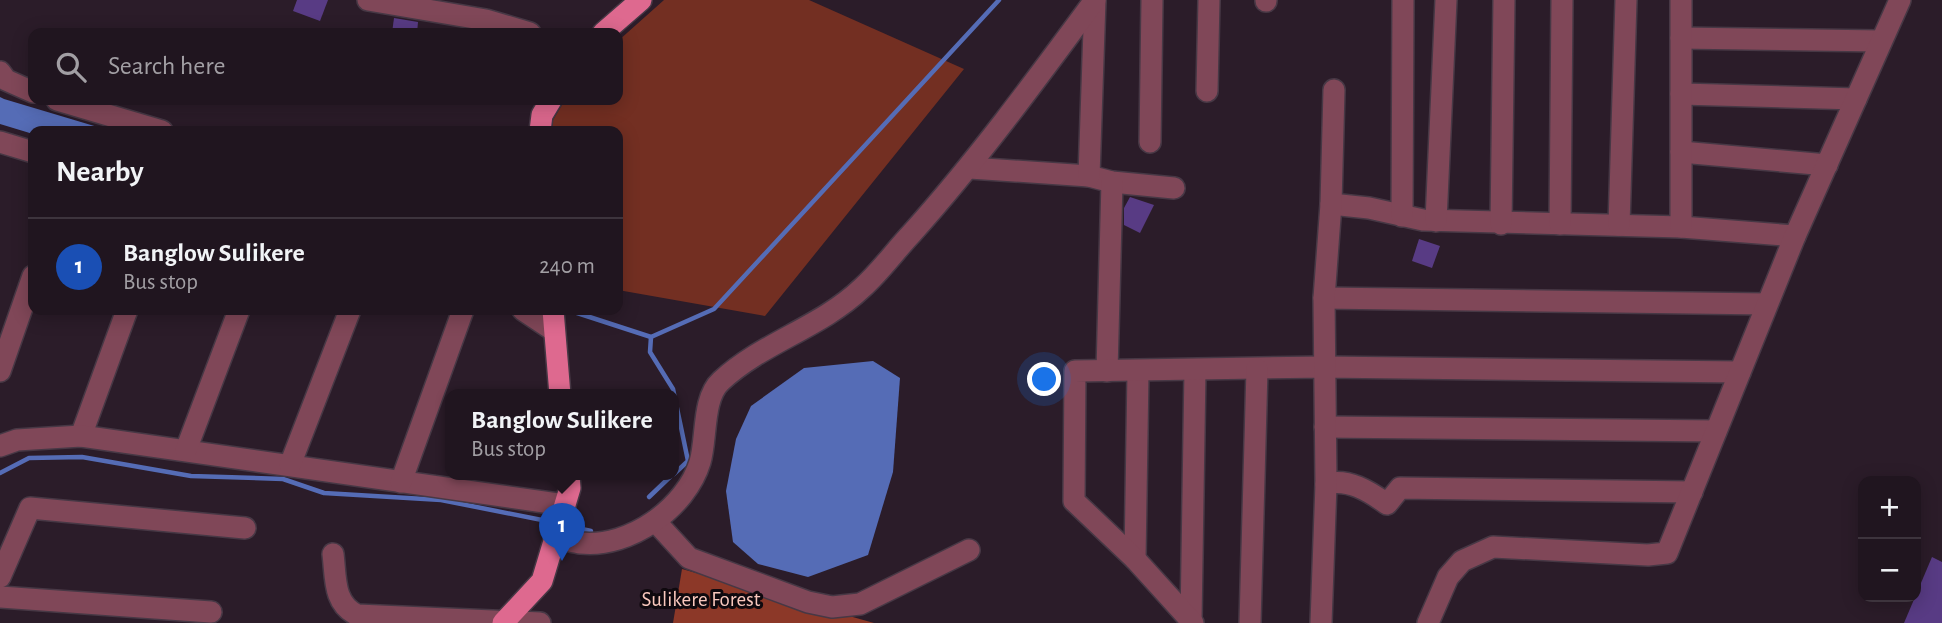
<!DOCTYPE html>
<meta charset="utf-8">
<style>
body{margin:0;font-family:"Alegreya Sans",sans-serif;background:#2d222c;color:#f1f3f6}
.controls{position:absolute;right:21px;bottom:21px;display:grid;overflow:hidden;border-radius:14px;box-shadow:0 4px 18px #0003}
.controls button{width:63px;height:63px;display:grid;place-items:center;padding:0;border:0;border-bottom:2px solid #3d343d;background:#20151f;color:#f1f3f6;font:35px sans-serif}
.you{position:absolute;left:1045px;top:380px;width:24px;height:24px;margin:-18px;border:5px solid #fff;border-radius:50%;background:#1a73e8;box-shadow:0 0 0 10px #1a73e833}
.badge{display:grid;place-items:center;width:46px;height:46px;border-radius:50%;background:#d93025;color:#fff;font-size:23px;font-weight:700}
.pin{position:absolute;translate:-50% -58px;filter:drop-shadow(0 2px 4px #0008)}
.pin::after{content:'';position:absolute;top:37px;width:24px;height:21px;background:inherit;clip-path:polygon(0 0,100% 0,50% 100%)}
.popup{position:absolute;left:445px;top:389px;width:234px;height:91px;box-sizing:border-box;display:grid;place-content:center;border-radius:14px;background:#20151f;filter:drop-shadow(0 2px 5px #0005);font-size:23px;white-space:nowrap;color:#a29fa4}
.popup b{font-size:26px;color:#f1f3f6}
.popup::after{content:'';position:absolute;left:50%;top:100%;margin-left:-14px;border:14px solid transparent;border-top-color:#20151f}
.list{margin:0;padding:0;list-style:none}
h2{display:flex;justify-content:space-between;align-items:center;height:91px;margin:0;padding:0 28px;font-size:30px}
h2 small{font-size:23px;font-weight:400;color:#a29fa4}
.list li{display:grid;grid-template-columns:46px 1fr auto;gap:21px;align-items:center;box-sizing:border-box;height:98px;padding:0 28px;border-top:2px solid #3d343d}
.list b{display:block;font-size:26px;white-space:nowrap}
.list p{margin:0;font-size:23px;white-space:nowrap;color:#a29fa4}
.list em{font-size:23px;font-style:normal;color:#a29fa4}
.icon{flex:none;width:38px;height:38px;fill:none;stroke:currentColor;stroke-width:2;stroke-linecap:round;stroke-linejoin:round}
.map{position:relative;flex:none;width:1942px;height:623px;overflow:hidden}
.search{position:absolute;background:#20151f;box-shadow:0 4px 18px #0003;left:28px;top:28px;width:595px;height:77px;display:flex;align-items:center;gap:18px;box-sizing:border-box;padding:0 24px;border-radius:14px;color:#a29fa4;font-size:26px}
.panel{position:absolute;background:#20151f;box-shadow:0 4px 18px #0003;left:28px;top:126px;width:595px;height:189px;border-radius:14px}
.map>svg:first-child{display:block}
.green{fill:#732f22}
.forest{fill:#8c3828}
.water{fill:#556cb6}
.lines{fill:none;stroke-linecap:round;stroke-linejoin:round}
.stream{stroke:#556cb6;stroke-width:4.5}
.building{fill:#583b84}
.minor-casing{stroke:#473845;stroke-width:24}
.major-casing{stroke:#473845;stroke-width:24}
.minor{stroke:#804758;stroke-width:21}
.major{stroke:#de698f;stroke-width:21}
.labels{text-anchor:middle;stroke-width:6;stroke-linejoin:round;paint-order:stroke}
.park-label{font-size:21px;fill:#fac8bd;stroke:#0f090e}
</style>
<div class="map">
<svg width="1942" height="623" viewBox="0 0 1942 623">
<rect width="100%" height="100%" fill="#2b1c29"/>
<path class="green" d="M664 0H809L964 69 765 316 618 290V131H552L553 120 565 100H618V41Z"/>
<path class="forest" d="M682 569 874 623H673Z"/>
<g class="water">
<path d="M0 97 4 99 111 131H33V134L0 124Z"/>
<path d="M873 361 900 378 893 472 868 555 808 577 758 564 733 542 726 491 736 439 751 406 804 368Z"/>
</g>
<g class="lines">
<g class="stream">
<path d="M568 310 651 337 714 309 999 0"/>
<path d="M651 337 650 352 673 389 688 461 674 474"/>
<path d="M0 473 29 458 82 457 191 476 283 479 324 493 441 500 552 522"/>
<path d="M649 497 672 475"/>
<path d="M564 525 591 531"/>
</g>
</g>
<g class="building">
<path d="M297 0H328L320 21 293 11Z"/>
<path d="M394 18 418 22 417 33H392Z"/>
<path d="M1130 197 1154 205 1140 233 1124 225V208Z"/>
<path d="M1419 239 1440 246 1432 268 1412 261Z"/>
<path d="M1932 557 1942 562V623H1904Z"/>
</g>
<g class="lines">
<g class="minor-casing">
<g id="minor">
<path d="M368 0 486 20 530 33"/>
<path d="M1266 1V0"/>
<path d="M1681 38 1881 41"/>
<path d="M0 72 6 80 33 92"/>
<path d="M1207 91 1209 0"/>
<path d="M1681 94 1856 99"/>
<path d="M57 100 162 131"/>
<path d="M0 142 33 152"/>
<path d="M1150 142 1152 0"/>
<path d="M1681 152 1827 165"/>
<path d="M970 168 1089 176 1112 182 1174 188"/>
<path d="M1089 176 1095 0"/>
<path d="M1331 204 1369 208 1423 220 1681 227 1795 236"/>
<path d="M1402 216 1403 0"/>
<path d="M1436 221 1446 0"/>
<path d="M1501 224 1504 0"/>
<path d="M1560 224 1562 0"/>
<path d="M1619 225 1626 0"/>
<path d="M1681 227V0"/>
<path d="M1324 298 1767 304"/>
<path d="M523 310 553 330"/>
<path d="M0 371 33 276"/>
<path d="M1107 371 1112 182"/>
<path d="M1325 427 1716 431"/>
<path d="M81 436 127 310"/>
<path d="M0 446 17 440 81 436 565 505"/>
<path d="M186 450 239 310"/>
<path d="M290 465 350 310"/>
<path d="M401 482 463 310"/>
<path d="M1326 484C1348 478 1369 491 1387 504L1400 488 1692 492"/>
<path d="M655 521 689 558 808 602 832 607 860 604 969 550"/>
<path d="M555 538C564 539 573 542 581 543 630 548 686 508 700 462 707 439 702 398 721 381 763 342 820 328 862 288 880 272 895 251 912 233 978 159 1036 80 1095 0"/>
<path d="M333 554C336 578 333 603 357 615L540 623"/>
<path d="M1135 559 1138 372"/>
<path d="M0 577 30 508 245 528"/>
<path d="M0 597 211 612"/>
<path d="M1191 621 1195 370"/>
<path d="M1193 623 1135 559 1074 501 1075 371 1324 367 1740 372"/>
<path d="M1250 623 1257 369"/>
<path d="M1321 623 1326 484 1324 298 1331 204 1334 90"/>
<path d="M1428 623 1448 577 1462 561 1493 547 1648 555 1667 553 1795 236 1900 0"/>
</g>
</g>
<g class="major-casing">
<g id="major">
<path d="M603 33 641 0"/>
<path d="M540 131 542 115 551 100"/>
<path d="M553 310 560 395"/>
<path d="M503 623 542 581 570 488 569 475"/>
</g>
</g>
<use href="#minor" class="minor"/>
<use href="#major" class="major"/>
</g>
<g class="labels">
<g class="park-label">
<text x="701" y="606">Sulikere Forest</text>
</g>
</g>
</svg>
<div class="controls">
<button>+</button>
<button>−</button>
</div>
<div class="you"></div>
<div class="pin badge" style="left:562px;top:561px;background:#1a4fb4">1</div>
<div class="popup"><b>Banglow Sulikere</b>Bus stop</div>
<div class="search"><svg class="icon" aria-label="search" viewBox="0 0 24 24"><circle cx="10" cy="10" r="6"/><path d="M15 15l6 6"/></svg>Search here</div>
<section class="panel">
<h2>Nearby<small></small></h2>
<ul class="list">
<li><span class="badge" style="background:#1a4fb4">1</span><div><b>Banglow Sulikere</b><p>Bus stop</p></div><em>240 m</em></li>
</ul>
</section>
</div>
